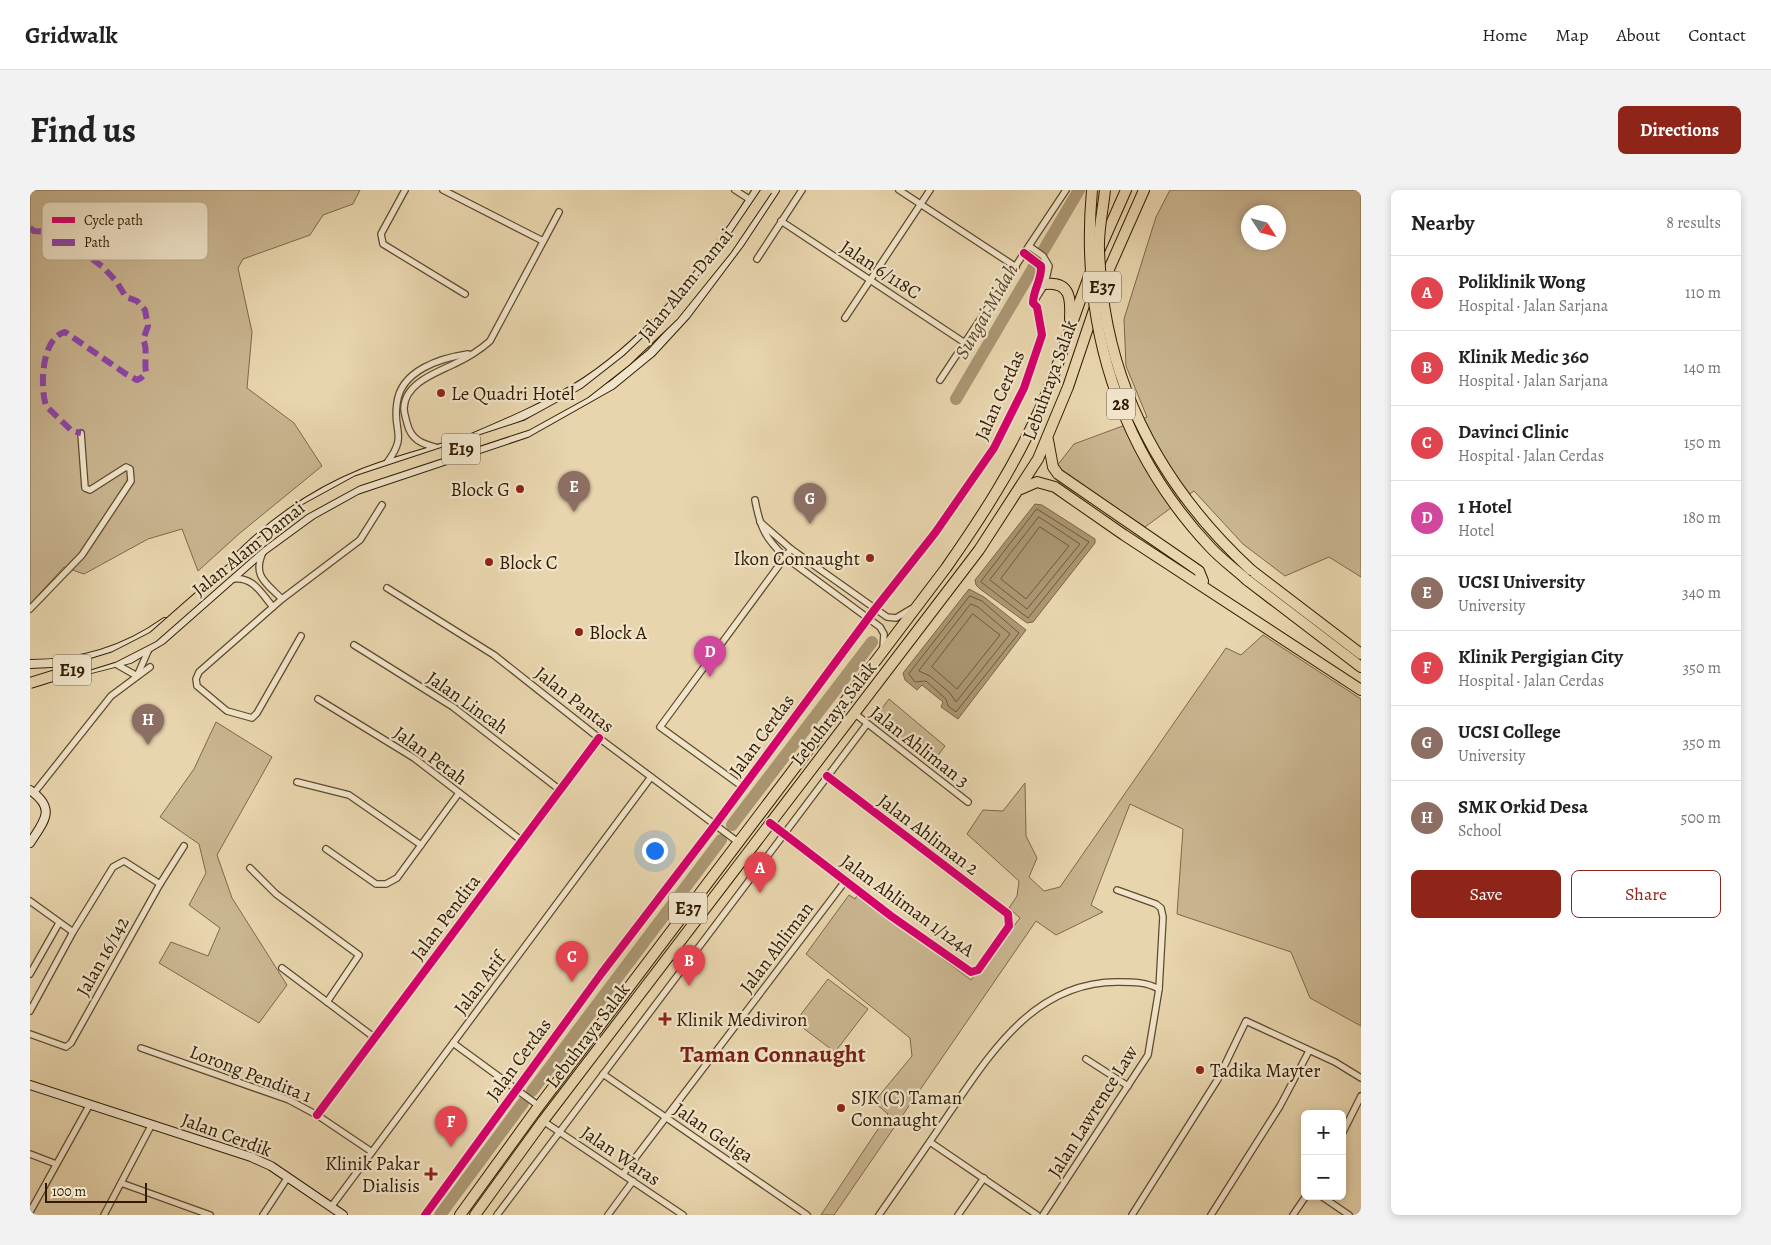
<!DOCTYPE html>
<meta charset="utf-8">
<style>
body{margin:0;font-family:Alegreya,serif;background:#f2f2f2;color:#222}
.controls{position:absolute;right:15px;bottom:15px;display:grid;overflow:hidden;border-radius:8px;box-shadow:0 2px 8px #0003}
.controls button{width:45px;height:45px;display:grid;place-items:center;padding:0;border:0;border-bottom:1px solid #e0e0e0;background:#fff;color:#222;font:25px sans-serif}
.compass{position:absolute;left:1211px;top:15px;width:45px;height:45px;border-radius:50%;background:#fff;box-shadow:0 2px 8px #0003;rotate:126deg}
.scale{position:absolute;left:15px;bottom:12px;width:102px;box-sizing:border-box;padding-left:5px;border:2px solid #311b00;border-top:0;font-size:14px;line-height:18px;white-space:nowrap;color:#311b00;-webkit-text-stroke:4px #f0e4ca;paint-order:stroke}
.you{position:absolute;left:624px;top:660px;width:18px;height:18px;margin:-12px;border:4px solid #fff;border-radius:50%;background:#1a73e8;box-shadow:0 0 0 8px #1a73e833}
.badge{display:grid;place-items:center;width:32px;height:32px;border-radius:50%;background:#8f2418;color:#fff;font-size:16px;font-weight:700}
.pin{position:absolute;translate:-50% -41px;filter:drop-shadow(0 1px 2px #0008)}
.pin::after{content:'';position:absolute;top:26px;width:18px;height:15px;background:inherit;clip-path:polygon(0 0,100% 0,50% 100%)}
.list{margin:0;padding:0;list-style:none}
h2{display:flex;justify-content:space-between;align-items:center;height:65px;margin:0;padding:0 20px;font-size:21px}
h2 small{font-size:16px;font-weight:400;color:#767676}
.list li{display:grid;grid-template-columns:32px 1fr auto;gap:15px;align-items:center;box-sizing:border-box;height:75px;padding:0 20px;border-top:1px solid #e0e0e0}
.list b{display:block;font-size:19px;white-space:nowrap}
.list p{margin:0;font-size:16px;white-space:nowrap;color:#767676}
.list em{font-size:16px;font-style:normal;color:#767676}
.actions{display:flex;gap:10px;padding:15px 20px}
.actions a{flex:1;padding:11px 0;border:1px solid #8f2418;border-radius:8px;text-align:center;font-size:18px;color:#8f2418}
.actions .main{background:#8f2418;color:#fff}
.map{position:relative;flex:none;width:1331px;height:1025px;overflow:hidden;border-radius:8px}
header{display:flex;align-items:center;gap:30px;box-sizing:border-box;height:70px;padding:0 25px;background:#fff;border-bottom:1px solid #e0e0e0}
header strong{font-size:24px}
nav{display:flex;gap:28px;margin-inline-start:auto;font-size:18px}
.intro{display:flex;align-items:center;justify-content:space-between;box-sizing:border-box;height:120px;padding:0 30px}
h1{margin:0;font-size:35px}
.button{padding:12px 22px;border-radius:8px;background:#8f2418;color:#fff;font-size:18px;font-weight:700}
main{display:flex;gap:30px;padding:0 30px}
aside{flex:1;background:#fff;border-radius:8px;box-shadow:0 2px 8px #0003}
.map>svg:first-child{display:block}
.green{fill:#c9b590;stroke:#7d6848;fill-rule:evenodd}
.water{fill:#aa9672;stroke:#7a6544}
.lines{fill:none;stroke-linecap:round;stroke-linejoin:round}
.shore{stroke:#6e5839;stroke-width:1}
.river{stroke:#aa9672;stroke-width:12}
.street-casing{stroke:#5f4a2b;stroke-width:8}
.secondary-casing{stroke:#311b00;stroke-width:10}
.highway-casing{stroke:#311b00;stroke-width:12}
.street{stroke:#f0e4ca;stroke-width:5.5}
.secondary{stroke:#f0e4ca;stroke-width:8}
.highway{stroke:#e8d5ad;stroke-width:10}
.highway-bridge-casing{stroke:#311b00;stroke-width:12;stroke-linecap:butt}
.highway-bridge{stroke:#e8d5ad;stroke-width:10}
.quiet{stroke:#8e44ad;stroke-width:6;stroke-dasharray:12 6;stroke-linecap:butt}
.cycleway-casing{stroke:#f0e4ca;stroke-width:11}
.cycleway{stroke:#d6006c;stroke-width:8}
.poi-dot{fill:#8f2418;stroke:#f0e4ca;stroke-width:2}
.labels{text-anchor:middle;stroke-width:4.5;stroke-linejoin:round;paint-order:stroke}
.shield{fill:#f0e4ca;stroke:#6a573d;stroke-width:1}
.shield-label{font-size:18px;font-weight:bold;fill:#311b00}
.street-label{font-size:19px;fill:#311b00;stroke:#f0e4ca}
.poi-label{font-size:19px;fill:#311b00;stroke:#f0e4ca;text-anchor:start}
.water-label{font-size:20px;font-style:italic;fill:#5b4628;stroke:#f0e4ca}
.district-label{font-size:24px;font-weight:bold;fill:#7a1f14;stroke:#f0e4ca}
.key{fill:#f0e4ca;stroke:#b7a88d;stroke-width:1}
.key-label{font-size:14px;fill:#311b00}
</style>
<header>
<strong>Gridwalk</strong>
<nav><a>Home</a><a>Map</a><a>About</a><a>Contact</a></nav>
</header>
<div class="intro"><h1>Find us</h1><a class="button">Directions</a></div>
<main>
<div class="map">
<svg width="1331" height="1025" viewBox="0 0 1331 1025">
<rect width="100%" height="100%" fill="#e8d5ad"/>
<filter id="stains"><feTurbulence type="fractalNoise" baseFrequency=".004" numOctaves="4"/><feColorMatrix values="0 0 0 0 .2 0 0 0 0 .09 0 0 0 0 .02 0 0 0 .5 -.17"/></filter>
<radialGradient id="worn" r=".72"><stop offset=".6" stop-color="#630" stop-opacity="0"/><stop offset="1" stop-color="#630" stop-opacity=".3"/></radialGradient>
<g class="green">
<path d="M0 0H330L323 14 293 25 280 45 213 69 208 78 222 142 217 198 264 233 292 276 210 343 168 381 152 339 118 349 54 384 34 377 0 414Z"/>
<path d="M1140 0H1331V387L1299 367 1255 386 1213 354 1164 301 1115 337 1026 277 1044 254 1117 227 1096 176 1094 129 1126 27ZM1218 22H1248V52H1218Z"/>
<path d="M1233 445 1331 509V836L1280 808 1261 762 1147 724 1153 639 1100 614 1061 715 1073 722 1026 745 1006 731 804 1025H791L858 924 844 912 882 866 880 848 776 764 819 705 825 709 828 704 941 790 990 728 979 718 987 706 989 691 937 644 953 620 973 621 995 593 996 646 1007 668 999 687 1014 701 1030 697 1196 458 1211 465Z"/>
<path d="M859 509 915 556 906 568 894 569 844 529Z"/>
<path d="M186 532 242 567 187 665 202 708 257 795 229 833 129 773 141 752 178 766 190 738 159 715 176 683 169 654 130 627 164 579Z"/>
<path d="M798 789 838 819 805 862 765 832Z"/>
</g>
<g class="water">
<path d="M1005 314 1012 315 1065 349V353L1003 432 997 433 950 399 946 395 945 390Z"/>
<path d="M939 399 954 407 996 440 928 529 911 517 913 512 892 495 887 500 875 490 873 483Z"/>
</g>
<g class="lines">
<g class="shore">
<path d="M1007 319 1059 352 998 428 951 392Z"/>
<path d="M1009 327 1050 354 997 419 960 390Z"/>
<path d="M1010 337 1039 356 996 409 971 389Z"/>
<path d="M940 406 952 411 989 443 926 522 918 516 916 509 896 491 885 492 879 484Z"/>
<path d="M941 414 948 417 980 444 926 512 920 503 900 486 889 481Z"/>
<path d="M943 424 970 445 927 499 902 477Z"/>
</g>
<g class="river">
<path d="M926 209 1049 0"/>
<path d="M702 635 842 452"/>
<path d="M502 901 691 650"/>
<path d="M410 1025 493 913"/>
</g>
<g class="street-casing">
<g id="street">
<path d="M375 0 351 44 353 54 435 104"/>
<path d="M413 0 513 51"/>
<path d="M705 0 722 11"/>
<path d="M869 0 986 77"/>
<path d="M751 31 935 153"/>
<path d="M999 56 1013 66 1019 76 1015 94 1003 113"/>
<path d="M727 69 772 0"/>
<path d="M815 128 900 0"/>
<path d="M910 190 1036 0"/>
<path d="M408 258C392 254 381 250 377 233 376 229 374 223 374 218 375 193 406 183 424 174 437 168 450 160 460 151L529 22"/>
<path d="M356 274C379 244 362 242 367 213 371 180 411 168 438 164"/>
<path d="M725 310C730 337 735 348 755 367L850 437 854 444 853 458"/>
<path d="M730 332 761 359 857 427 866 428 881 419"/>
<path d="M233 362C222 386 236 393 252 409"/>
<path d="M203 389C223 386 231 403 243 417"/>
<path d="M357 398 464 465 569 548 708 652"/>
<path d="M0 419 52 365 101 291 100 279 96 277 60 300 55 298 51 243"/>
<path d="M271 446 227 523 222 528 197 521 167 496 166 489 169 482 252 409 330 350 352 315"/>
<path d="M324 455 423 517 530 600"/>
<path d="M86 474 107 486"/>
<path d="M107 486 119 459"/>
<path d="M288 509 384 568 492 651"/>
<path d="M824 523 938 612"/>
<path d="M267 592 319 605 391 655"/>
<path d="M713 597 630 537 761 359"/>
<path d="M4 603 81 506 120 477"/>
<path d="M740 633 861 726 941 782 948 780 979 736 978 724 797 586"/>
<path d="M296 659 346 694H356L367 688 429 603"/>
<path d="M220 678 246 704 329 765 297 812"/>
<path d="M0 711 43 742"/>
<path d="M252 778 345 848"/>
<path d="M0 784 29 733"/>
<path d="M0 821 43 742 83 677 94 671 130 694"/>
<path d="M0 844 36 857 41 853 130 694 154 656"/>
<path d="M423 853 509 916"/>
<path d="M111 858 259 910 287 925 342 962"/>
<path d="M1056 869 1098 896"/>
<path d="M573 884 777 1025"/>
<path d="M287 925 569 548"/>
<path d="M513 931 653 1025"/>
<path d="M1312 944 1331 906"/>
<path d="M900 952 1007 1025"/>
<path d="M0 964 26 974"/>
<path d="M593 984 816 690"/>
<path d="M91 993 180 1025"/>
<path d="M1291 1006 1319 1025"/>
<path d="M301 1017 621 587"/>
<path d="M0 1022 60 914"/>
<path d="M74 1025 122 934"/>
<path d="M233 1025 258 987"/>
<path d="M395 1025 571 784 685 635 845 419 905 343 964 258 994 198 1012 145 1007 117 1003 113C1003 100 1012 90 1011 76L994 63"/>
<path d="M467 1025 837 534"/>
<path d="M578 1025 603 991"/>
<path d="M849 1025C872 992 895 959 918 925 960 864 1004 791 1089 792 1104 792 1116 792 1129 799L1133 727 1131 718 1126 714 1087 700"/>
<path d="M928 1025 954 988"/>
<path d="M1013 1025 1118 865 1129 799"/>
<path d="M1102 1025 1188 889 1216 831 1305 872 1331 888"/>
<path d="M1181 1025 1250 916 1279 861"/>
<path d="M1263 1025 1276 1006"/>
</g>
</g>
<g class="secondary-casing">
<g id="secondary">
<path d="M435 251C475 234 518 216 555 192 627 144 681 72 727 0"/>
<path d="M209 366C244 331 286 302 333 283 360 272 389 265 417 256"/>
<path d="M0 474C49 474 96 460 135 432"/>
<path d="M49 482 100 469 132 450 234 360 282 325 327 300 497 243 582 195 621 163 656 125 710 53 745 0"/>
<path d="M0 600C27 619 14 631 0 653"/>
<path d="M0 895 221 967 241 976 313 1025"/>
</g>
</g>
<g class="highway-casing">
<g id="highway">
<path d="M1069 61 1096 0"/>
<path d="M1015 94C1041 91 1041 110 1040 129"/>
<path d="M1072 95 1114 0"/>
<path d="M1018 250 1023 277 1028 284 1169 381 1173 391 1171 395"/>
<path d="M991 299 1007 292 1025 297 1094 345 1331 500"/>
<path d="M1221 380 1331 464"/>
<path d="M1217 390 1331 477"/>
<path d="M430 1025 509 916 916 378C951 328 984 277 1009 221 1030 175 1043 126 1062 79"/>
<path d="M445 1025 513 931 949 360 1008 269 1038 197 1066 114"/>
</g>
</g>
<use href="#street" class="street"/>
<use href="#secondary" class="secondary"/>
<use href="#highway" class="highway"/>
<g class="highway-bridge-casing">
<g id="highway-bridge">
<path d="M1062 0C1050 132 1088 259 1180 357 1191 369 1205 379 1217 390"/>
<path d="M1075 0C1073 20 1068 41 1069 60 1073 188 1128 294 1221 380"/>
<path d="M0 493 84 467 123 447 229 354 274 320 327 291 497 235 555 203 597 170 643 126 697 59 737 0"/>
</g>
</g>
<use href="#highway-bridge" class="highway-bridge"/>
<path class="quiet" d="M0 38 4 41 27 43 73 77 86 91 96 107 107 111 115 120 118 136 113 150C118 158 114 172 116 183L111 188 107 190 96 184 35 142C11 148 10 197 16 216L42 241 51 243"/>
<g class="cycleway-casing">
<g id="cycleway">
<path d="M740 633 861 726 941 782 948 780 979 736 978 724 797 586"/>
<path d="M287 925 569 548"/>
<path d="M395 1025 571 784 685 635 845 419 905 343 964 258 994 198 1012 145 1007 117 1003 113C1003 100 1012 90 1011 76L994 63"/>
</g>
</g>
<use href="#cycleway" class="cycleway"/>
</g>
<g class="poi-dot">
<circle cx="411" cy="203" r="5"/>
<circle cx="490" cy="299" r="5"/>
<circle cx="840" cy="368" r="5"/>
<circle cx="459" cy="372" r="5"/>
<circle cx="549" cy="442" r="5"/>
<path d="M632.5 821.5h5v5h5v5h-5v5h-5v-5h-5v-5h5z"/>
<circle cx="1170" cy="880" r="5"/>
<circle cx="811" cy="918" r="5"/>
<path d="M398.5 976.5h5v5h5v5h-5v5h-5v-5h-5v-5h5z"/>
</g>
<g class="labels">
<g class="shield">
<rect x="1053" y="81.5" width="38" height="31" rx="4"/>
<rect x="1077" y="198.5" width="28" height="31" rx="4"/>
<rect x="412" y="243.5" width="38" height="31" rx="4"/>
<rect x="23" y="464.5" width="38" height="31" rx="4"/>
<rect x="639" y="702.5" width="38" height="31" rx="4"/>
</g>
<g class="shield-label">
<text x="1072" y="103">E37</text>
<text x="1091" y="220">28</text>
<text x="431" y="265">E19</text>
<text x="42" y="486">E19</text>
<text x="658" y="724">E37</text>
</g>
<g class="street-label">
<text transform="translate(851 79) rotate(33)" y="7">Jalan 6/118C</text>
<text transform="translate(655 94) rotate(-51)" y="7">Jalan Alam Damai</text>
<text transform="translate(1019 190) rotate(-70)" y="7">Lebuhraya Salak</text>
<text transform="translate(969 205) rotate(-66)" y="7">Jalan Cerdas</text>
<text transform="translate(218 358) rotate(-39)" y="7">Jalan Alam Damai</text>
<text transform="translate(545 509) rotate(38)" y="7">Jalan Pantas</text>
<text transform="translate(438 512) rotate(35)" y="7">Jalan Lincah</text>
<text transform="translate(803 523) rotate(-52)" y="7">Lebuhraya Salak</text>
<text transform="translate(731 545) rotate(-54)" y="7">Jalan Cerdas</text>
<text transform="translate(890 556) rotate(38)" y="7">Jalan Ahliman 3</text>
<text transform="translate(401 565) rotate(36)" y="7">Jalan Petah</text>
<text transform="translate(899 644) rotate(37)" y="7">Jalan Ahliman 2</text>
<text transform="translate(878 715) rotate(36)" y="7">Jalan Ahliman 1/124A</text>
<text transform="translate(415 727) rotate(-53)" y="7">Jalan Pendita</text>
<text transform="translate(746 757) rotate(-53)" y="7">Jalan Ahliman</text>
<text transform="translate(72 766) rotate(-61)" y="7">Jalan 16/142</text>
<text transform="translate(449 793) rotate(-53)" y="7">Jalan Arif</text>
<text transform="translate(557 845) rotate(-53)" y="7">Lebuhraya Salak</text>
<text transform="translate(488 869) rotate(-54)" y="7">Jalan Cerdas</text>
<text transform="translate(221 883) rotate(21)" y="7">Lorong Pendita 1</text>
<text transform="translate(1062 921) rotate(-58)" y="7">Jalan Lawrence Law</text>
<text transform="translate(684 942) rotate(34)" y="7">Jalan Geliga</text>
<text transform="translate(197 944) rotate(20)" y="7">Jalan Cerdik</text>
<text transform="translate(591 965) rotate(34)" y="7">Jalan Waras</text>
</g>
<g class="poi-label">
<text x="421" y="210">Le Quadri Hotel</text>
<text x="480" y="306" text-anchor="end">Block G</text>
<text x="830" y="375" text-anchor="end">Ikon Connaught</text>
<text x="469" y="379">Block C</text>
<text x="559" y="449">Block A</text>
<text x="646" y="836">Klinik Mediviron</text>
<text x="1180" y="887">Tadika Mayter</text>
<text x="821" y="914">SJK (C) Taman<tspan x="821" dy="22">Connaught</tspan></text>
<text x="390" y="980" text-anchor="end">Klinik Pakar<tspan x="390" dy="22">Dialisis</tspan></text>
</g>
<g class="water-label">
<text transform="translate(956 121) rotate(-60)" y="7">Sungai Midah</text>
</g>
<g class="district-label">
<text x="743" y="872">Taman Connaught</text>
</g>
</g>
<rect x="12" y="12" width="166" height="58" rx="8" class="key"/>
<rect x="22" y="27" width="23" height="6" fill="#d6006c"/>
<rect x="22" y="49" width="23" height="7" fill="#8e44ad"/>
<g class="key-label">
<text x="54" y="35">Cycle path</text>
<text x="54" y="57">Path</text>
</g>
<rect width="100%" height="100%" filter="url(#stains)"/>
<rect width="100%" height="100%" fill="url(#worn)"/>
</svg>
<div class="controls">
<button>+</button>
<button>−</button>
</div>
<svg class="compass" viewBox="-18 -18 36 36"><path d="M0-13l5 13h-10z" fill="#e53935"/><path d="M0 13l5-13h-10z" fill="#767676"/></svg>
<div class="scale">100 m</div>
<div class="you"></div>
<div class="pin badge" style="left:730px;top:703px;background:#e0444e">A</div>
<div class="pin badge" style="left:659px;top:796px;background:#e0444e">B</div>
<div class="pin badge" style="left:542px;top:792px;background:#e0444e">C</div>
<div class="pin badge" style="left:680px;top:487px;background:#d1479c">D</div>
<div class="pin badge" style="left:544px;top:322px;background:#8d6e63">E</div>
<div class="pin badge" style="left:421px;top:957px;background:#e0444e">F</div>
<div class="pin badge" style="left:780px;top:334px;background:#8d6e63">G</div>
<div class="pin badge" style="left:118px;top:555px;background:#8d6e63">H</div>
</div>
<aside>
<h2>Nearby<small>8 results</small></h2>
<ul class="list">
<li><span class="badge" style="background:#e0444e">A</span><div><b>Poliklinik Wong</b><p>Hospital · Jalan Sarjana</p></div><em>110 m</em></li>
<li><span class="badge" style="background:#e0444e">B</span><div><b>Klinik Medic 360</b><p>Hospital · Jalan Sarjana</p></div><em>140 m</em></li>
<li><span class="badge" style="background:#e0444e">C</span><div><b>Davinci Clinic</b><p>Hospital · Jalan Cerdas</p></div><em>150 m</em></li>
<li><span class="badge" style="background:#d1479c">D</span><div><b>1 Hotel</b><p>Hotel</p></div><em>180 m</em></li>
<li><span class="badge" style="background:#8d6e63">E</span><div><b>UCSI University</b><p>University</p></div><em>340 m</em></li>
<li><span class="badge" style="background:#e0444e">F</span><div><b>Klinik Pergigian City</b><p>Hospital · Jalan Cerdas</p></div><em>350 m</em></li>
<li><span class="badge" style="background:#8d6e63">G</span><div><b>UCSI College</b><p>University</p></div><em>350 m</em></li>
<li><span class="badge" style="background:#8d6e63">H</span><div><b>SMK Orkid Desa</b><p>School</p></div><em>500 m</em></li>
</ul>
<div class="actions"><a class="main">Save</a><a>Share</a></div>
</aside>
</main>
